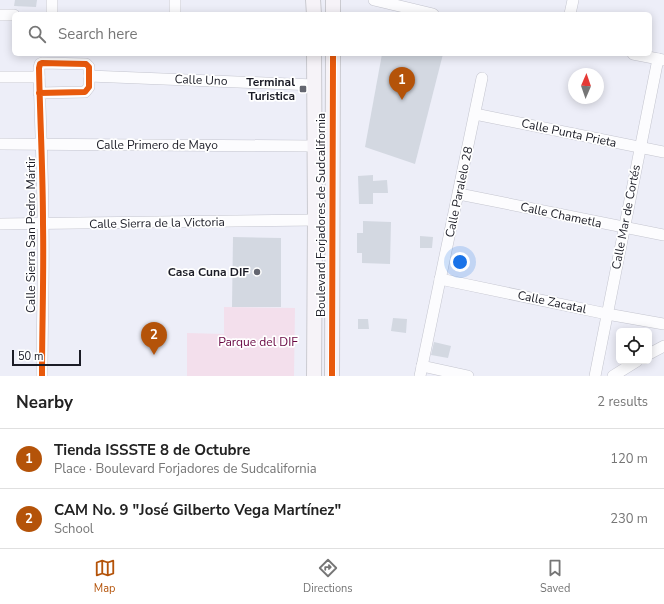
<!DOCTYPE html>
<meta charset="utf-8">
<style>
body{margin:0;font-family:"Nunito Sans",sans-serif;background:#f6f6f6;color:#222}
.controls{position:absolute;right:12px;bottom:12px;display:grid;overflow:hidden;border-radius:6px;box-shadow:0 2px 10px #0003}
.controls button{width:36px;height:36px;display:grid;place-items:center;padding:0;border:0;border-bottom:1px solid #e0e0e0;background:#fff;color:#222;font:20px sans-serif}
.compass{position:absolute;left:568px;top:68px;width:36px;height:36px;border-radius:50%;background:#fff;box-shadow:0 2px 10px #0003;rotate:2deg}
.scale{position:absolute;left:12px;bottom:10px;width:69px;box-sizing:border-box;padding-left:4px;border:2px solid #1b1c26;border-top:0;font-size:11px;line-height:14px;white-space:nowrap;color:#1b1c26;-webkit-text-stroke:3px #fff;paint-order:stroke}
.you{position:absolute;left:460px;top:262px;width:14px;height:14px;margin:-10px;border:3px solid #fff;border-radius:50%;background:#1a73e8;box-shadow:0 0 0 6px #1a73e833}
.badge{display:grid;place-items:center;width:26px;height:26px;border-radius:50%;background:#b45309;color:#fff;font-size:13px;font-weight:700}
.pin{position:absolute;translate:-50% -33px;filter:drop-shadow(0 1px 2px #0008)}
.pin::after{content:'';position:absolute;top:21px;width:14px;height:12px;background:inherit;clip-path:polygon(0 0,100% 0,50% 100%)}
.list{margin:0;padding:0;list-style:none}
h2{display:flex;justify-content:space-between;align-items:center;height:52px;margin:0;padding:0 16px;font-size:17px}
h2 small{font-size:13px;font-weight:400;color:#767676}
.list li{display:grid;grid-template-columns:26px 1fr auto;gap:12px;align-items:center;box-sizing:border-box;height:60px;padding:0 16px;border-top:1px solid #e0e0e0}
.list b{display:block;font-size:15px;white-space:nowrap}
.list p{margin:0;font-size:13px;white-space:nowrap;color:#767676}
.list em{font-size:13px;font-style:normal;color:#767676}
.icon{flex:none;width:22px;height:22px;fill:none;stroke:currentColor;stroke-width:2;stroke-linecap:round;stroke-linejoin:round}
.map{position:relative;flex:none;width:664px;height:376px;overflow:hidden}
.search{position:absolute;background:#fff;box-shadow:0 2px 10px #0003;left:12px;right:12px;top:12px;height:44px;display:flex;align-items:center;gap:10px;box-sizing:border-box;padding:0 14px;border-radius:6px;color:#767676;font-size:15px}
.sheet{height:172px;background:#fff}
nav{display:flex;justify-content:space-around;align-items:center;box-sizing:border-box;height:56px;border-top:1px solid #e0e0e0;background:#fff;font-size:11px;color:#767676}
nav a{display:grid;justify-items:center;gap:2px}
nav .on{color:#b45309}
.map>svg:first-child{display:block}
.green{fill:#f3dfec}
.building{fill:#d3d8e1}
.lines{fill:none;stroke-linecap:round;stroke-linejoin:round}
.minor-casing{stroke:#c4c5cf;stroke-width:12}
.major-casing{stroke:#cbcbd1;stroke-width:16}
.minor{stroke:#fcfcfe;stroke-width:11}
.major{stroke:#f6f3f8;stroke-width:14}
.cycleway-casing{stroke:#fff;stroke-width:8}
.cycleway{stroke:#e8590c;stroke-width:6}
.poi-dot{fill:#646670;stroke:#fff;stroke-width:1.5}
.labels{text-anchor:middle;stroke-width:3.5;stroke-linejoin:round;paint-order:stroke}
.street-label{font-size:12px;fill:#1b1c26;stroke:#fff}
.poi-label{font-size:12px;font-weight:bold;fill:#1b1c26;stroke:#fff;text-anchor:end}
.park-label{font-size:12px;fill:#670541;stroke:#fff}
</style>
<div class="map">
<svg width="664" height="376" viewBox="0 0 664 376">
<rect width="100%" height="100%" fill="#edeef8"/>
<path class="green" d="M224 307 295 308 294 376H187V333L224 334Z"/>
<g class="building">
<path d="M15 0H37L36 7 14 6Z"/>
<path d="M382 54H443L415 164 365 147Z"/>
<path d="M373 175V181L387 180 388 193H373V204H359L358 176Z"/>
<path d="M363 221 391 222 390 264 362 263V253H357V233H363Z"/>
<path d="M420 236 433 237 432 248H420Z"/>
<path d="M233 237 281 238V307H232Z"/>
<path d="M393 318 407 319 406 333 391 331Z"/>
<path d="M358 319H368L369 329H358Z"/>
<path d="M434 342 451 346 448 358 431 355Z"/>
</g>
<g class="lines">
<g class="minor-casing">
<g id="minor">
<path d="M175 0V14"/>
<path d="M374 0 433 14"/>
<path d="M52 14V0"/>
<path d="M570 14 573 0"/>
<path d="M0 15H14"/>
<path d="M633 54 664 60"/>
<path d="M89 76 314 85"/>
<path d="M0 77H39"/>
<path d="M39 93 85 92 89 87V67L86 64 42 63 40 64 39 68C40 120 43 172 43 224 44 274 42 325 42 376"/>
<path d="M475 114 664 152"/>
<path d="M0 144 314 146"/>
<path d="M459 194 664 235"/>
<path d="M0 224 315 220"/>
<path d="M440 279 607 314 664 324"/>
<path d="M649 354 664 346"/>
<path d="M422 366 468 376"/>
<path d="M420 376 482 78"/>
<path d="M595 376 658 59"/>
<path d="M613 376 637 361"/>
</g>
</g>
<g class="major-casing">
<g id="major">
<path d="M313 0 314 14"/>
<path d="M333 14V0"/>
<path d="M314 376 315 220 314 54"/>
<path d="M332 376 333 54"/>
</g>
</g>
<use href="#minor" class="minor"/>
<use href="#major" class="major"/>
<g class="cycleway-casing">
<g id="cycleway">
<path d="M39 93 85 92 89 87V67L86 64 42 63 40 64 39 68C40 120 43 172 43 224 44 274 42 325 42 376"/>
<path d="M332 376 333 54"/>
</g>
</g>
<use href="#cycleway" class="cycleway"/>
</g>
<g class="poi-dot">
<rect x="299" y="85" width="8" height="8" rx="2"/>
<circle cx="257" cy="272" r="4"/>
</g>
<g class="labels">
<g class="street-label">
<text transform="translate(201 80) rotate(2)" y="4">Calle Uno</text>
<text transform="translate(569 133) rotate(12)" y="4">Calle Punta Prieta</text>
<text x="157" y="149">Calle Primero de Mayo</text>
<text transform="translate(459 192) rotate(-78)" y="4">Calle Paralelo 28</text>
<text transform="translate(321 215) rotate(-90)" y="4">Boulevard Forjadores de Sudcalifornia</text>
<text transform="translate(561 215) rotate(12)" y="4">Calle Chametla</text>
<text transform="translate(626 217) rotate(-79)" y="4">Calle Mar de Cortés</text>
<text transform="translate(157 223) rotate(-1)" y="4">Calle Sierra de la Victoria</text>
<text transform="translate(31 235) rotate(-90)" y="4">Calle Sierra San Pedro Mártir</text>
<text transform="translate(552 302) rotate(12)" y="4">Calle Zacatal</text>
</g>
<g class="poi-label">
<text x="295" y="86">Terminal<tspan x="295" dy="14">Turistica</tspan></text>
<text x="249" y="276">Casa Cuna DIF</text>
</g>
<g class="park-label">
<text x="258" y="346">Parque del DIF</text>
</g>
</g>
</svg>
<div class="controls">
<button><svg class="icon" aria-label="locate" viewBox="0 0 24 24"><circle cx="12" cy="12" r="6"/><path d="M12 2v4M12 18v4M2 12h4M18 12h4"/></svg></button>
</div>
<svg class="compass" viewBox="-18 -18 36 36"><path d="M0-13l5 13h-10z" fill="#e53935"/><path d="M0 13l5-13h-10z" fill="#767676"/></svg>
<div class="scale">50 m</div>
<div class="you"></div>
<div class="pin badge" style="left:402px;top:100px">1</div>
<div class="pin badge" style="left:154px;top:355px">2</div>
<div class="search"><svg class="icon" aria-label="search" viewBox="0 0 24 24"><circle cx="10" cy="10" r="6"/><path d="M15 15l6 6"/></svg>Search here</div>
</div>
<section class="sheet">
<h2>Nearby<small>2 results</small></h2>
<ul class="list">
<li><span class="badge">1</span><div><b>Tienda ISSSTE 8 de Octubre</b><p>Place · Boulevard Forjadores de Sudcalifornia</p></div><em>120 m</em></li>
<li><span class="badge">2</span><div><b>CAM No. 9 &quot;José Gilberto Vega Martínez&quot;</b><p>School</p></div><em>230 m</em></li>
</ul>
</section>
<nav>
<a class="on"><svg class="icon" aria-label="map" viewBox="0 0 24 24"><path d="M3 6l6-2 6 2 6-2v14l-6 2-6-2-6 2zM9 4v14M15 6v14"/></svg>Map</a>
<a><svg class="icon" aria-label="directions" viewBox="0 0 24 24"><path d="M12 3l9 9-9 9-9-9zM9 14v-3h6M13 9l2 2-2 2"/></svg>Directions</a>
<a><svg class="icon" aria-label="saved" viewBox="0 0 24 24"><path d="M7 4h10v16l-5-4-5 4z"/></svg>Saved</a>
</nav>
